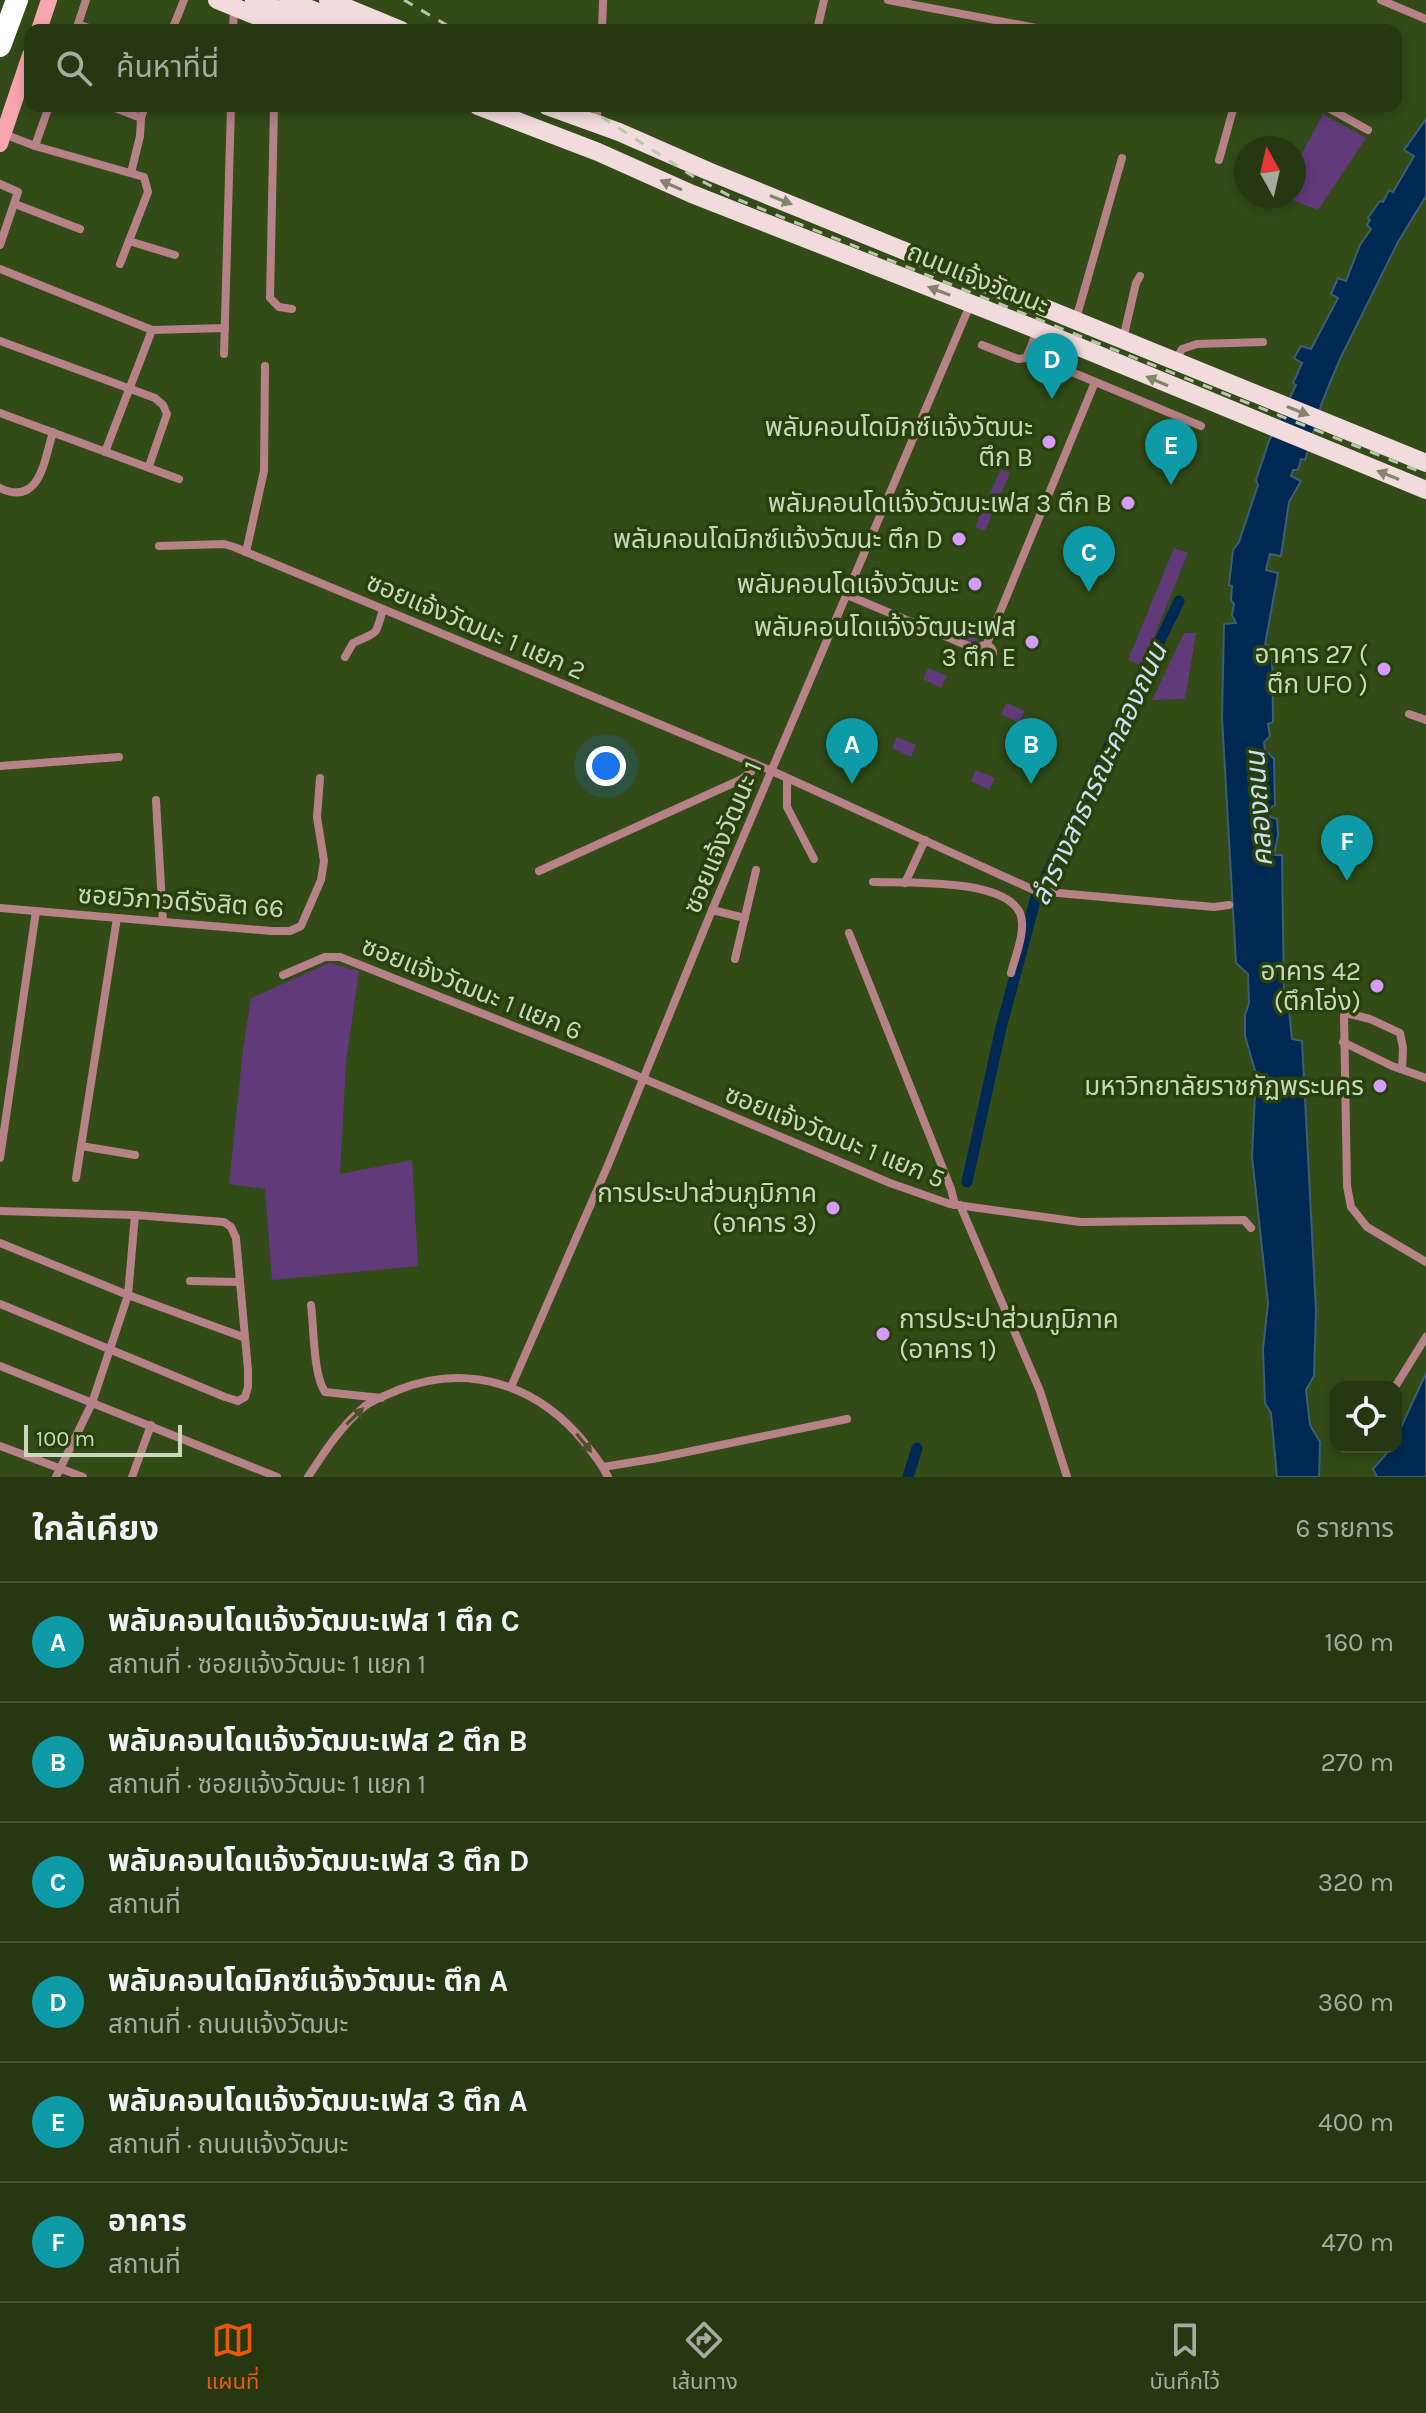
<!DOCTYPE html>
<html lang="th">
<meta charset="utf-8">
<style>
body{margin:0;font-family:Karla,"Noto Sans Thai",sans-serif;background:#2e3f1a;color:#f1f3f6}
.controls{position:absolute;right:24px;bottom:24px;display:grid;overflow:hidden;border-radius:16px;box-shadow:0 4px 12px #0003}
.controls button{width:72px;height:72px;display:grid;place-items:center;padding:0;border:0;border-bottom:2px solid #425231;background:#263811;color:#f1f3f6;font:40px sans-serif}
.compass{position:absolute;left:1234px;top:136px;width:72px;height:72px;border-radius:50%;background:#263811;box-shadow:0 4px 12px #0003;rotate:352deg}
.scale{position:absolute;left:24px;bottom:20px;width:158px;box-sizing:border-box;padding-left:8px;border:4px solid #c9d8bc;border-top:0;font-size:22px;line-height:28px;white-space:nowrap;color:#c9d8bc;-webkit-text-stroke:6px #28400b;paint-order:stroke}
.you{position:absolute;left:606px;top:766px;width:28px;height:28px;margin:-20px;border:6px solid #fff;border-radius:50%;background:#1a73e8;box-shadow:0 0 0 12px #1a73e833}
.badge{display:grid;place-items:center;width:52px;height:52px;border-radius:50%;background:#ea580c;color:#fff;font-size:26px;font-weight:700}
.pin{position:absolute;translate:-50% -66px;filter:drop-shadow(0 2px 4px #0008)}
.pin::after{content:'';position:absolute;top:42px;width:28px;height:24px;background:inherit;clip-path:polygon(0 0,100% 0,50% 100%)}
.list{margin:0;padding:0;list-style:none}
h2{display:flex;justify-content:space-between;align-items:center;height:104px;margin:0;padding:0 32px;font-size:34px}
h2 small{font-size:26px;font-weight:400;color:#a4ac9f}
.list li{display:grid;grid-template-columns:52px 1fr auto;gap:24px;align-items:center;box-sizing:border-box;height:120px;padding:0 32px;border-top:2px solid #425231}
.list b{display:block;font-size:30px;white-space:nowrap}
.list p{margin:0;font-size:26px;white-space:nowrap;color:#a4ac9f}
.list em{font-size:26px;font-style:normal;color:#a4ac9f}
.icon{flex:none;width:44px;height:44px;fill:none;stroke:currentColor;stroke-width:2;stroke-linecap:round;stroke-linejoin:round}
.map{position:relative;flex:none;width:1426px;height:1477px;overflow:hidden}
.search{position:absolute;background:#263811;box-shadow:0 4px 12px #0003;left:24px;right:24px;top:24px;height:88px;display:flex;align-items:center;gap:20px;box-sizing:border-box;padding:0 28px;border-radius:16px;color:#a4ac9f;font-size:30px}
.sheet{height:824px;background:#263811}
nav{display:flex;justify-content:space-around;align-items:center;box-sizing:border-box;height:112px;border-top:2px solid #425231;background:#263811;font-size:22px;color:#a4ac9f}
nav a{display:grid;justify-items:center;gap:4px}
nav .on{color:#ea580c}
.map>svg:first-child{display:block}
.green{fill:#613b79}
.water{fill:#002a53;stroke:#3c5e72;stroke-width:2}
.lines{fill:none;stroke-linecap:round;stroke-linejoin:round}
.canal{stroke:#002a53;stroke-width:11}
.street{stroke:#b68288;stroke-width:8}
.secondary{stroke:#f7a5af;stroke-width:16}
.primary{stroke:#f1dbdd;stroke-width:18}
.highway{stroke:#fff;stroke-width:22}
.rail{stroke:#b8c8a9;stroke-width:3;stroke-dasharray:10 10;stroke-linecap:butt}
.oneway{fill:#828669}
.oneway2{fill:#4c502a}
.poi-dot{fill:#d59bfb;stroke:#28400b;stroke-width:3}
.labels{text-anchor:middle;stroke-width:7;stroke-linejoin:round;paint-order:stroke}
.street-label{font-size:26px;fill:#c9d8bc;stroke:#28400b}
.poi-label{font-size:26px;fill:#c9d8bc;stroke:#28400b;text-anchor:end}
.water-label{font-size:28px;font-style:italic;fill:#cbdef2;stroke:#28400b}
</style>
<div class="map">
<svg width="1426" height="1477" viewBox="0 0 1426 1477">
<rect width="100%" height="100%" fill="#324b17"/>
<g class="green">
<path d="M1323 114 1366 138 1318 210 1282 196H1294V168Z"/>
<path d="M1001 469 1010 473 985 531 975 527Z"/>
<path d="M1174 548 1188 553 1142 666 1128 660Z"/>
<path d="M948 622 983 631 975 645 944 632Z"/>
<path d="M1184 633H1196L1185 699 1152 700Z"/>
<path d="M928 668 947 676 941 688 923 679Z"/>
<path d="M1006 703 1025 711 1019 723 1001 714Z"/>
<path d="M897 737 916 745 911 757 892 748Z"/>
<path d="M976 770 995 778 989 790 971 781Z"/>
<path d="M329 963 359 971 346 1062 340 1174 412 1160 418 1266 272 1280 265 1189 229 1184 243 1049 251 998Z"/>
</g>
<g class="water">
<path d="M1426 119V196L1398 242 1340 359 1322 402 1305 460 1301 459 1298 470H1293L1291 476 1301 481 1289 502 1281 556 1270 554 1266 570 1278 573 1265 645 1272 646 1273 722 1268 724 1270 736 1264 742 1265 750 1274 759 1275 805 1269 809 1270 817 1277 819 1278 835 1274 855H1282L1284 998 1288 1000 1292 1039 1302 1041 1316 1311 1314 1376 1306 1390 1310 1425 1320 1442 1319 1477H1277L1271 1413 1265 1403 1263 1349 1268 1303 1252 1156 1256 1074 1245 1036V1015L1249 1003 1248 974 1236 963 1222 717 1224 624 1236 623 1232 615 1234 604 1231 600 1232 586 1229 585 1233 550 1239 542 1258 485 1256 480 1269 441 1296 385 1293 383 1302 363 1294 358 1301 346 1311 349 1338 298 1331 294 1338 278 1346 281 1360 245 1371 229 1367 225 1370 220 1368 218 1380 201 1383 202 1389 190 1393 192 1414 156 1404 150Z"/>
<path d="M1426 1373V1477H1377L1373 1469 1392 1447H1396V1438Z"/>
</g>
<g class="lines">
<g class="canal">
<path d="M967 1182 1001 1028 1036 897 1179 601"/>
<path d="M908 1477 917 1448"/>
</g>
<g class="street">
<path d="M888 0 1047 30"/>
<path d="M1381 0 1426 19"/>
<path d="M78 24 94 30"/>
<path d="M76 30 86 0"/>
<path d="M172 30 184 0"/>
<path d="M233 30 234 7"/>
<path d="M602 30 603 0"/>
<path d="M817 30 824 0"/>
<path d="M110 106 141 118 140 136 131 173"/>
<path d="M274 106 270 298 279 307 292 309"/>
<path d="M1325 106 1368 130"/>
<path d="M597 117 598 106"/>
<path d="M141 118 145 106"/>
<path d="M4 134 35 146 144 177 148 192 120 264"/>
<path d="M35 146 49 106"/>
<path d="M1219 160 1234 106"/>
<path d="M0 184 18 192 0 245"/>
<path d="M15 204 80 229"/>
<path d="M129 241 175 255"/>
<path d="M0 269 152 330 225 328"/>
<path d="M1076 319 1122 158"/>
<path d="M1037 331 1029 352 1031 355 1201 426"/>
<path d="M1123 339 1136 283 1140 276"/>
<path d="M0 341 155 398 163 405 167 414 149 466"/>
<path d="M982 345 1018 359 1026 358 1030 349"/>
<path d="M224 354 231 106"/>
<path d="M1176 360 1182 349 1197 344 1263 342"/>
<path d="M0 413 179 479"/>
<path d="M105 452 152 330"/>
<path d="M0 488C40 507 44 461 53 432"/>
<path d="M159 546 224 544 234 547 772 771 1036 891 1214 907 1229 905"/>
<path d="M246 552 264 471 265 366"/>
<path d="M847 595 978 650"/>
<circle cx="985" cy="653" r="8"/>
<path d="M986 646 1095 382"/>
<path d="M345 657 353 643C378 631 375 638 383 609"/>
<path d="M1409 714 1426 720"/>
<path d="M0 766 119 757"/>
<path d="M787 779V807L814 859"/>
<path d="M156 800 163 922"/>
<path d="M539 871 740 780 751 772 754 763"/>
<path d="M873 882C905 883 1004 878 1020 913 1027 929 1015 957 1011 973"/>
<path d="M905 883 925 840"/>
<path d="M0 908 272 931H290L301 926 321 880 324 861 317 817 320 778"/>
<path d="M712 910 745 918"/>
<path d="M849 933 951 1189 955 1205"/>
<path d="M735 959 756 870"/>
<path d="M283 975 325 957H340L602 1061 890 1183 950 1204 1080 1222 1244 1220 1251 1228"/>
<path d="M1343 1042 1392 1066 1426 1078"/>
<path d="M1402 1069 1403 1048 1400 1033 1370 1019 1346 1013 1344 1015 1347 1186 1351 1207 1367 1227 1426 1262"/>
<path d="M81 1146 135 1155"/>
<path d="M0 1158 36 911"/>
<path d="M76 1178 117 918"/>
<path d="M960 1205 1040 1391 1067 1477"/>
<path d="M0 1211 135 1215 224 1222 231 1227 236 1238 248 1370V1387L245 1397 238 1401 225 1397 0 1304"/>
<path d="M0 1243 128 1295 243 1337"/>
<path d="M190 1281 239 1282"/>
<path d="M311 1305C314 1328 313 1374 325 1392L381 1398"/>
<path d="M0 1366 277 1477"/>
<path d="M511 1387 608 1165 712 910 970 305"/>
<path d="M1395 1387 1426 1337"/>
<path d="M0 1446 83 1477"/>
<path d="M603 1467 658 1458 847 1419"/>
<path d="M56 1477 92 1403 128 1295 135 1215"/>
<path d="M132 1477 151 1425"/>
<path d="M308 1477C325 1451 341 1426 365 1406 375 1399 387 1395 398 1390 468 1362 537 1385 584 1442 593 1453 602 1464 608 1477"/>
</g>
<g class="secondary">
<path d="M39 30 49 0"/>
<path d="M0 144 30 55"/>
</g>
<g class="primary">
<path d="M217 0 291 30"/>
<path d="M254 0 327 30"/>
<path d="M288 0 362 30"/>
<path d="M328 0 401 30"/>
<path d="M478 106 598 152 692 194 1038 330 1426 490"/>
<path d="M547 106 619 132 708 171 1426 463"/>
</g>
<path class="highway" d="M0 46 17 0"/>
<g class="rail">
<path d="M404 0 455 30"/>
<path d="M585 106 694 177 734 198 1426 474"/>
</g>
</g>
<defs><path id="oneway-solid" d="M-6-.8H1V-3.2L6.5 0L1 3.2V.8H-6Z" transform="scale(2)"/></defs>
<g class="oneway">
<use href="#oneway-solid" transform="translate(671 185) rotate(-156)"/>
<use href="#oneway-solid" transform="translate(781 200) rotate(22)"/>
<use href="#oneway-solid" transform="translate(939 291) rotate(-159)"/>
<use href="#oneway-solid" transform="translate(1157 381) rotate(-157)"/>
<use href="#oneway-solid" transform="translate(1298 411) rotate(22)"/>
<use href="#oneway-solid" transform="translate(1388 475) rotate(-158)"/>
</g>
<g class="oneway2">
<use href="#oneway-solid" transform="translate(355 1416) rotate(-44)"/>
<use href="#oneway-solid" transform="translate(584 1443) rotate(51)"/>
</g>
<g class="poi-dot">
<circle cx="1049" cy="442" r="8"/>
<circle cx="1128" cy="503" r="8"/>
<circle cx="959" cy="539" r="8"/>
<circle cx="975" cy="584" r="8"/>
<circle cx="1032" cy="642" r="8"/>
<circle cx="1384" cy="669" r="8"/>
<circle cx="1377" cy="986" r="8"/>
<circle cx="1380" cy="1086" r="8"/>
<circle cx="833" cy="1208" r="8"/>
<circle cx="883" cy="1334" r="8"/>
</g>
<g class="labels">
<g class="street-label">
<text transform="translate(978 278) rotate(22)" y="9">ถนนแจ้งวัฒนะ</text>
<text transform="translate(476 626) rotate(23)" y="9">ซอยแจ้งวัฒนะ 1 แยก 2</text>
<text transform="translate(722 837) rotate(-67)" y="9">ซอยแจ้งวัฒนะ 1</text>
<text transform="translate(181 901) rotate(4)" y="9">ซอยวิภาวดีรังสิต 66</text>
<text transform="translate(472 988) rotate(22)" y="9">ซอยแจ้งวัฒนะ 1 แยก 6</text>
<text transform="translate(835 1136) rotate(22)" y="9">ซอยแจ้งวัฒนะ 1 แยก 5</text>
</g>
<g class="poi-label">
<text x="1033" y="436">พลัมคอนโดมิกซ์แจ้งวัฒนะ<tspan x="1033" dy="30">ตึก B</tspan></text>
<text x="1112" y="512">พลัมคอนโดแจ้งวัฒนะเฟส 3 ตึก B</text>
<text x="943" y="548">พลัมคอนโดมิกซ์แจ้งวัฒนะ ตึก D</text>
<text x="959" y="593">พลัมคอนโดแจ้งวัฒนะ</text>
<text x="1016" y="636">พลัมคอนโดแจ้งวัฒนะเฟส<tspan x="1016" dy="30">3 ตึก E</tspan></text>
<text x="1368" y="663">อาคาร 27 (<tspan x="1368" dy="30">ตึก UFO )</tspan></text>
<text x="1361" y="980">อาคาร 42<tspan x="1361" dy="30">(ตึกโอ่ง)</tspan></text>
<text x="1364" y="1095">มหาวิทยาลัยราชภัฏพระนคร</text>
<text x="817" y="1202">การประปาส่วนภูมิภาค<tspan x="817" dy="30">(อาคาร 3)</tspan></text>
<text x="899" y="1328" text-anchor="start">การประปาส่วนภูมิภาค<tspan x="899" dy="30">(อาคาร 1)</tspan></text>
</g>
<g class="water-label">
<text transform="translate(1098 774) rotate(-65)" y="10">ลำรางสาธารณะคลองถนน</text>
<text transform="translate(1258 809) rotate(-94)" y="10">คลองถนน</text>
</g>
</g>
</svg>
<div class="controls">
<button><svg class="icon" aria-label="locate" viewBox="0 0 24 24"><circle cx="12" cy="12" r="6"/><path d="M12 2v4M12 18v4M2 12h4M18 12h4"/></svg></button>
</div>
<svg class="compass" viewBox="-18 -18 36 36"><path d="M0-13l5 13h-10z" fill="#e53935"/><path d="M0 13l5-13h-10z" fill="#a4ac9f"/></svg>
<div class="scale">100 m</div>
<div class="you"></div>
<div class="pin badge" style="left:852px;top:784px;background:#0f9aa8">A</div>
<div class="pin badge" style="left:1031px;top:784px;background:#0f9aa8">B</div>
<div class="pin badge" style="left:1089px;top:592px;background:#0f9aa8">C</div>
<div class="pin badge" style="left:1052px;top:399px;background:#0f9aa8">D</div>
<div class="pin badge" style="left:1171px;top:485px;background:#0f9aa8">E</div>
<div class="pin badge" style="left:1347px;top:881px;background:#0f9aa8">F</div>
<div class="search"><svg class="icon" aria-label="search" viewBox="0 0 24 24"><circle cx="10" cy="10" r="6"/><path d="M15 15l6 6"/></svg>ค้นหาที่นี่</div>
</div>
<section class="sheet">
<h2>ใกล้เคียง<small>6 รายการ</small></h2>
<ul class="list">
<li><span class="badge" style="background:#0f9aa8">A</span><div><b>พลัมคอนโดแจ้งวัฒนะเฟส 1 ตึก C</b><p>สถานที่ · ซอยแจ้งวัฒนะ 1 แยก 1</p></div><em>160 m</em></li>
<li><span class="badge" style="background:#0f9aa8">B</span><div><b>พลัมคอนโดแจ้งวัฒนะเฟส 2 ตึก B</b><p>สถานที่ · ซอยแจ้งวัฒนะ 1 แยก 1</p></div><em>270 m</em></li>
<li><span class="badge" style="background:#0f9aa8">C</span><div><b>พลัมคอนโดแจ้งวัฒนะเฟส 3 ตึก D</b><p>สถานที่</p></div><em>320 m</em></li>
<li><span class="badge" style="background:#0f9aa8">D</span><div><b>พลัมคอนโดมิกซ์แจ้งวัฒนะ ตึก A</b><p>สถานที่ · ถนนแจ้งวัฒนะ</p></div><em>360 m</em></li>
<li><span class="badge" style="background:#0f9aa8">E</span><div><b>พลัมคอนโดแจ้งวัฒนะเฟส 3 ตึก A</b><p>สถานที่ · ถนนแจ้งวัฒนะ</p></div><em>400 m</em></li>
<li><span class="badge" style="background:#0f9aa8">F</span><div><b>อาคาร</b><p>สถานที่</p></div><em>470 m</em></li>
</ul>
</section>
<nav>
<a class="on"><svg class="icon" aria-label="map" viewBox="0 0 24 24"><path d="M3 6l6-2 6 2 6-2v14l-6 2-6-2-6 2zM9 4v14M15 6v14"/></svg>แผนที่</a>
<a><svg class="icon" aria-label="directions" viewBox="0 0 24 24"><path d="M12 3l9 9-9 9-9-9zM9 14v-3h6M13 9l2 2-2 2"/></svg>เส้นทาง</a>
<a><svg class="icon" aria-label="saved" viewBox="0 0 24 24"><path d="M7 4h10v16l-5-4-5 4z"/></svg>บันทึกไว้</a>
</nav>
